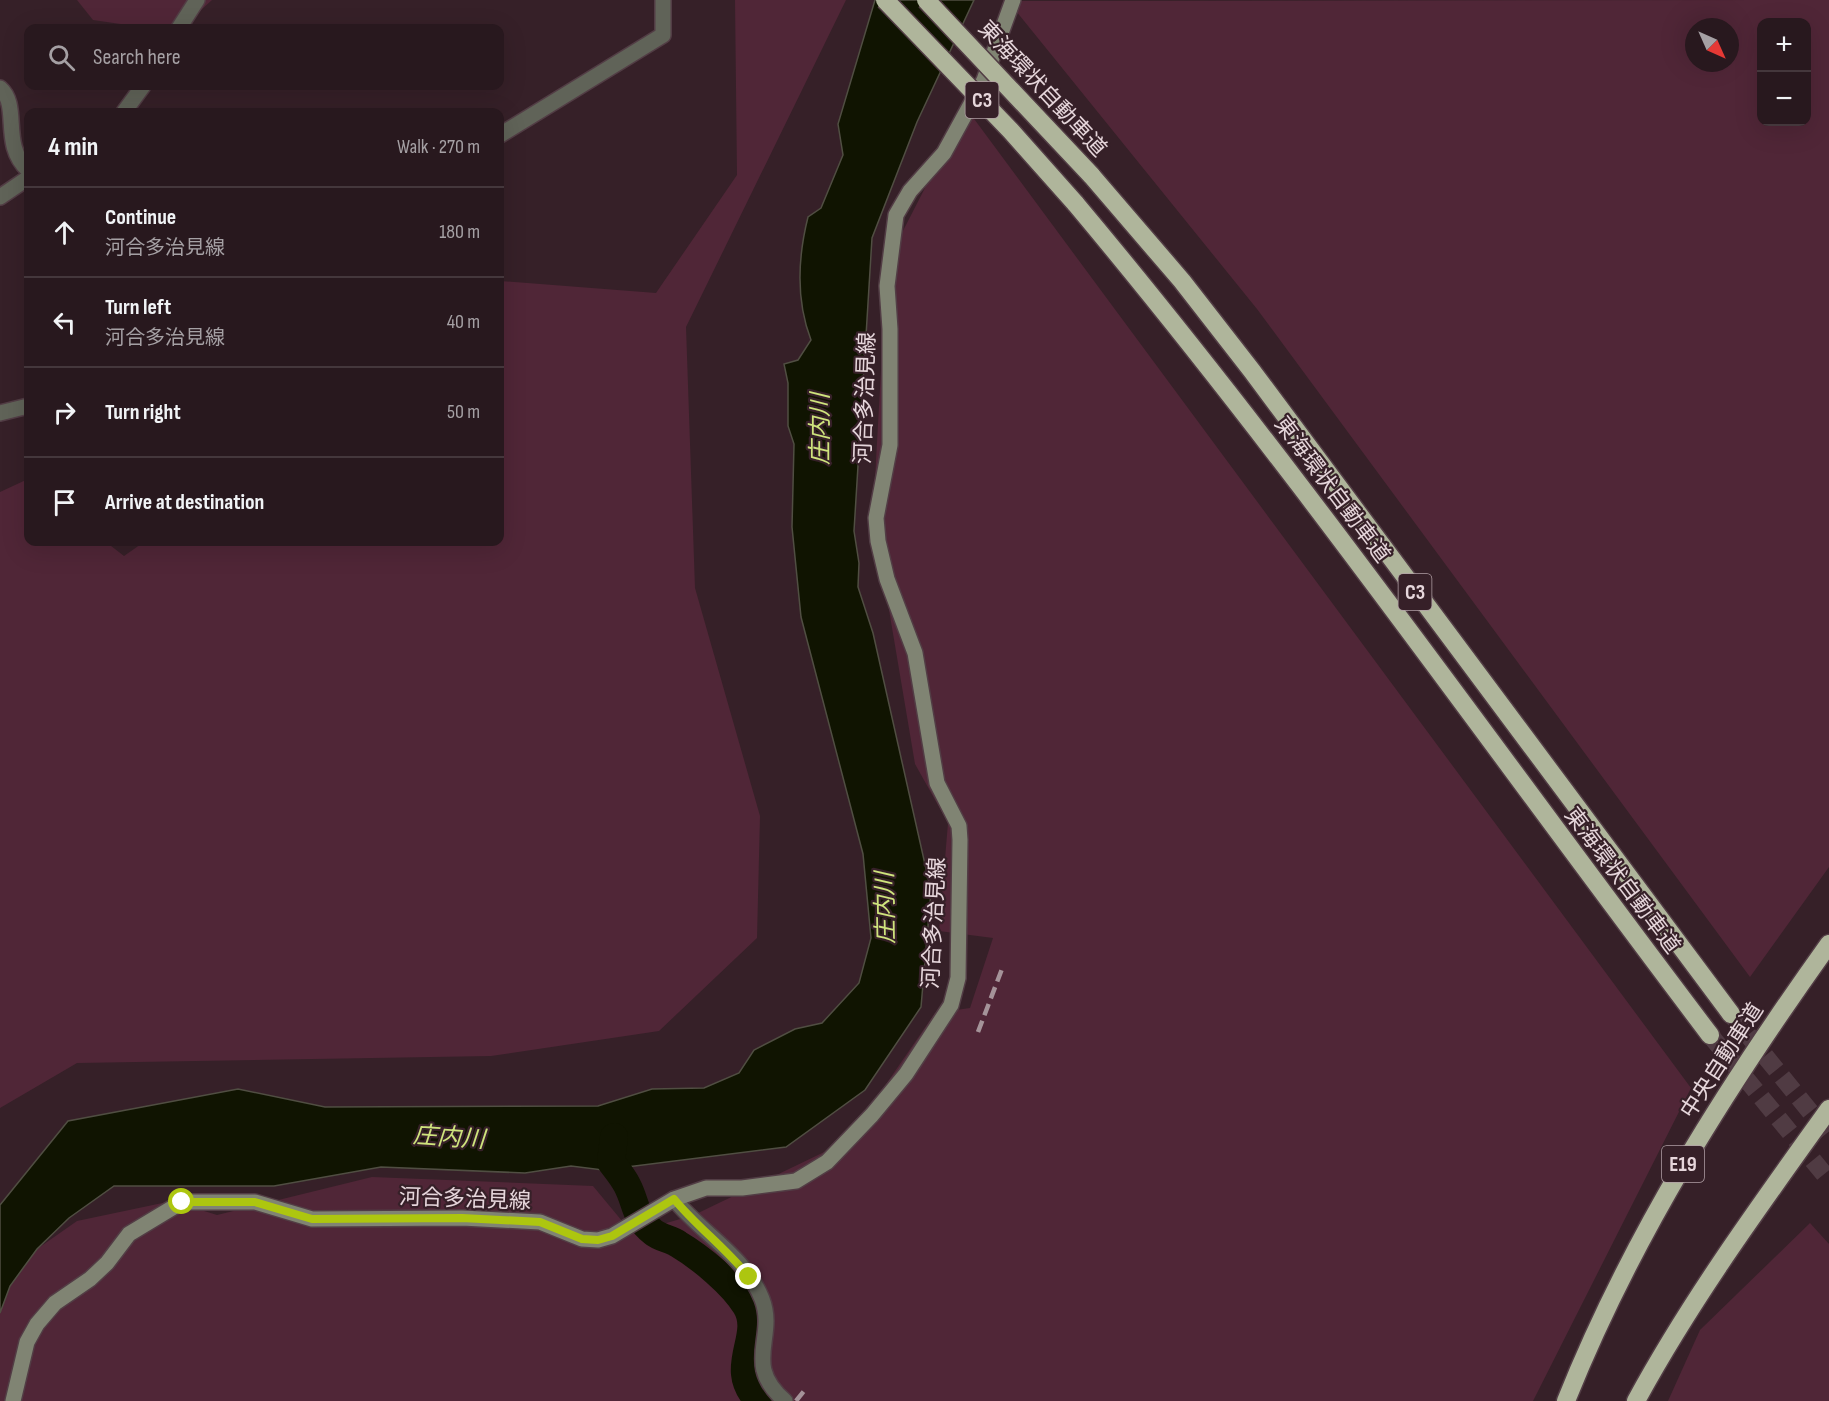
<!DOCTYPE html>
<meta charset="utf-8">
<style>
body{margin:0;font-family:"Sofia Sans Condensed","Noto Sans JP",sans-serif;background:#302127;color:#f1f3f6}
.controls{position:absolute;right:18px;top:18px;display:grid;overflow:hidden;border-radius:12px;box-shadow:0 6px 24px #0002}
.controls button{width:54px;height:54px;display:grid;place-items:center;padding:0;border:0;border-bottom:2px solid #44373c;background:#28181e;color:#f1f3f6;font:30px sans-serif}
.compass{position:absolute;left:1685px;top:18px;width:54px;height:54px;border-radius:50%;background:#28181e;box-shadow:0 6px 24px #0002;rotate:135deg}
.stop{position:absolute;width:18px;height:18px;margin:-14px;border:4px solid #adc60f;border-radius:50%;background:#fff}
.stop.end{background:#adc60f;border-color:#fff;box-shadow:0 2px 6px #0008}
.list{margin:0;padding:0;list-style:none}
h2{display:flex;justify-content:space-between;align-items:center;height:78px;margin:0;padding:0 24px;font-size:26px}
h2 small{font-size:20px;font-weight:400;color:#a5a0a4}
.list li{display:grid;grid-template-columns:39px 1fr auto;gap:18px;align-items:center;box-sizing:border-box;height:90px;padding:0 24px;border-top:2px solid #44373c}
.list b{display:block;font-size:22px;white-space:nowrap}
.list p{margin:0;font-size:20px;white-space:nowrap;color:#a5a0a4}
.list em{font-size:20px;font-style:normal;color:#a5a0a4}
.icon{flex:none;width:33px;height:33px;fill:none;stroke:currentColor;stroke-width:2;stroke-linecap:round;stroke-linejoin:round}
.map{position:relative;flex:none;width:1829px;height:1401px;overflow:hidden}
.search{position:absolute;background:#28181e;box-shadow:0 6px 24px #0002;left:24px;top:24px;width:480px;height:66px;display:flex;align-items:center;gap:15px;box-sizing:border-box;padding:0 21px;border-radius:12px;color:#a5a0a4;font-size:22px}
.panel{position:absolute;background:#28181e;box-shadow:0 6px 24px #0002;left:24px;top:108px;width:480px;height:438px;border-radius:12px}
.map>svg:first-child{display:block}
.green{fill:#502637;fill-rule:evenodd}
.water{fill:#101401;stroke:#504e42;stroke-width:1.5}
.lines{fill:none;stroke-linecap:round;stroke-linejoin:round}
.river{stroke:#101401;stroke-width:28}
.motorway-tunnel{stroke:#503b43;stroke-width:18;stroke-dasharray:18 9;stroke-linecap:butt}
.minor-casing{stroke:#523d45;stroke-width:18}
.secondary-casing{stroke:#523d45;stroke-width:18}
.motorway-casing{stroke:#523d45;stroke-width:21}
.minor{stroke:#606358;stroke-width:15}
.secondary{stroke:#808473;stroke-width:15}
.motorway{stroke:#afb59b;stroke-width:18}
.rail{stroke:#a59399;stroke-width:4.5;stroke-dasharray:12 6;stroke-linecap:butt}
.motorway-bridge-casing{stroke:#523d45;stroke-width:21;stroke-linecap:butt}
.motorway-bridge{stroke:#afb59b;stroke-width:18}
.route{stroke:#adc60f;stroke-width:8}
.labels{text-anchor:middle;stroke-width:4.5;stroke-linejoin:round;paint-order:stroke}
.shield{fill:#362028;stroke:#b19fa5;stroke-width:1.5}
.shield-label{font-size:21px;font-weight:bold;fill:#e6d6db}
.street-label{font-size:22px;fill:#e6d6db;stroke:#362028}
.water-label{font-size:24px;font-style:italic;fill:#cfe47d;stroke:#362028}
</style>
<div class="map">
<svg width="1829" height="1401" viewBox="0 0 1829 1401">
<rect width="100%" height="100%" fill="#362028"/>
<g class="green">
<path d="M77 0H212L181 28H148L93 20Z"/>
<path d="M735 0H846L686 327 695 588 760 816 757 938 659 1031 491 1056 77 1063 0 1108V492L28 479V542H106L124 556 144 542H500V281L656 293 737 175Z"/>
<path d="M1829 0V867L1750 977 1257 309 1008 1ZM1762 22H1806V122H1762ZM1694 27H1730V63H1694Z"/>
<path d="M966 108 1691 1088 1533 1401H0V1286L37 1249 77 1221 172 1201 217 1215 372 1177 593 1186 632 1233 694 1215 847 1141 935 1013 970 1008 993 938 939 931 948 823 915 764 873 515 887 262Z"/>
<path d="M1810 1223 1829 1244V1401H1668L1700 1330Z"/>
</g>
<path class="water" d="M875 0H974L917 122 872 238 854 531 859 563 858 587 873 633 931 891 921 1007 865 1090 786 1147 603 1170 571 1166 525 1173 381 1167 274 1186H114L69 1218 37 1249 10 1286 0 1313V1205L68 1121 238 1089 325 1107 598 1106 652 1089 704 1088 739 1073 754 1050 795 1029 822 1023 859 983 871 938 863 854 801 617 792 527 794 444 788 426V383L784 364 798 360 811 340C796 301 798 257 808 217L821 208 843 155 838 124Z"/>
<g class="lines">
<path class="river" d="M614 1137 611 1162C617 1170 623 1177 627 1185 637 1204 634 1217 653 1232 660 1238 671 1239 678 1244 700 1257 733 1284 746 1306 765 1337 725 1367 759 1401"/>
<g class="motorway-tunnel">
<path d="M1731 1014 1829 1135"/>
<path d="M1710 1035 1829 1180"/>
</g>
<g class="minor-casing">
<g id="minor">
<path d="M179 28 197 0"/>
<path d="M0 88C21 106 0 144 28 170"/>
<path d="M124 112 143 86"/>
<path d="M500 135 663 35V0"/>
<path d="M0 197 28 178"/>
<path d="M0 413 28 406"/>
<path d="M674 1199C701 1233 745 1256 762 1299 777 1338 742 1364 785 1401"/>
</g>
</g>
<g class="secondary-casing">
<path id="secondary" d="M13 1401 27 1342 37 1324 55 1303 90 1279 107 1263 129 1234 182 1202H255L312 1219 462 1218 540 1222 582 1239 598 1240 612 1236 674 1199 706 1188H742L796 1181 827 1162 872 1115 906 1074 951 1005 958 978 960 840 959 826 937 783 915 653 887 579 878 541 876 518 890 445V329L887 286 896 215 910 191 944 153 984 80 1013 0"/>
</g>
<g class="motorway-casing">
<g id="motorway">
<path d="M1091 175 1182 281 1252 371 1731 1014"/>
<path d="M1075 203C1299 470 1499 757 1710 1035"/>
<path d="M1566 1401C1632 1236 1726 1088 1829 944"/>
<path d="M1636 1401C1692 1298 1761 1204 1829 1109"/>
</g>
</g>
<use href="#minor" class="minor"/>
<use href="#secondary" class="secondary"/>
<use href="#motorway" class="motorway"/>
<g class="rail">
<path d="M978 1032 1002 969"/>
<path d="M796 1401 804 1391"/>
</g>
<g class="motorway-bridge-casing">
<g id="motorway-bridge">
<path d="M885 0 1011 131 1075 203"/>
<path d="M926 0 1091 175"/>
</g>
</g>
<use href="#motorway-bridge" class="motorway-bridge"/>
</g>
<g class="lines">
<path class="route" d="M182 1202H255L312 1219 462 1218 540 1222 582 1239 598 1240 612 1236 674 1199C697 1227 726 1248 749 1277"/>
</g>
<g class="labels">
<g class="shield">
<rect x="965.5" y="82" width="33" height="36" rx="4.5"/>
<rect x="1398.5" y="574" width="33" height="36" rx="4.5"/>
<rect x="1662" y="1146" width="42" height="36" rx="4.5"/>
</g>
<g class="shield-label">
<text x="982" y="107">C3</text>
<text x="1415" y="599">C3</text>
<text x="1683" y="1171">E19</text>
</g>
<g class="street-label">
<text transform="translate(1043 88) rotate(47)" y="8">東海環状自動車道</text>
<text transform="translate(864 398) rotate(-88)" y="8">河合多治見線</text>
<text transform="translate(1333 489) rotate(53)" y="8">東海環状自動車道</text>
<text transform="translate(1623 880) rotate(53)" y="8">東海環状自動車道</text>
<text transform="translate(933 923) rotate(-87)" y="8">河合多治見線</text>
<text transform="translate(1721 1060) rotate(-57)" y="8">中央自動車道</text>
<text transform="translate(465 1198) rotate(2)" y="8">河合多治見線</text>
</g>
<g class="water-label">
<text transform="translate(820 429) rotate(-90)" y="8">庄内川</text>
<text transform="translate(885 908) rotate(-91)" y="8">庄内川</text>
<text transform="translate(449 1137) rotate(4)" y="8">庄内川</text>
</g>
</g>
</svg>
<div class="controls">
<button>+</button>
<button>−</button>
</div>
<svg class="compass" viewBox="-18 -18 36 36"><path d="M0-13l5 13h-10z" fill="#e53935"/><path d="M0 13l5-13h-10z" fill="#a5a0a4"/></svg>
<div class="stop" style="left:182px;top:1202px"></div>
<div class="stop end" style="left:749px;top:1277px"></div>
<div class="search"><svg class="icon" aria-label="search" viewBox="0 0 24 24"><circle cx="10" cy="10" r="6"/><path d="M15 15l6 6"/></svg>Search here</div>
<section class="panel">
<h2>4 min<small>Walk · 270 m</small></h2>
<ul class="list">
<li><svg class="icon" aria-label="ahead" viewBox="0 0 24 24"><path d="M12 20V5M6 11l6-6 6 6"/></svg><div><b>Continue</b><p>河合多治見線</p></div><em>180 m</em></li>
<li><svg class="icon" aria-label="left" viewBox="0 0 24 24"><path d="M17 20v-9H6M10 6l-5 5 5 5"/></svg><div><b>Turn left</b><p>河合多治見線</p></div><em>40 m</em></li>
<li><svg class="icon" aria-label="right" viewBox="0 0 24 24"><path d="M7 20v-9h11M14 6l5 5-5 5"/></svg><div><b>Turn right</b></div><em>50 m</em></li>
<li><svg class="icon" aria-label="arrive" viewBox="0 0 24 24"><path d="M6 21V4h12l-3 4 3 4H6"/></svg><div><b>Arrive at destination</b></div></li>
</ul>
</section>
</div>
